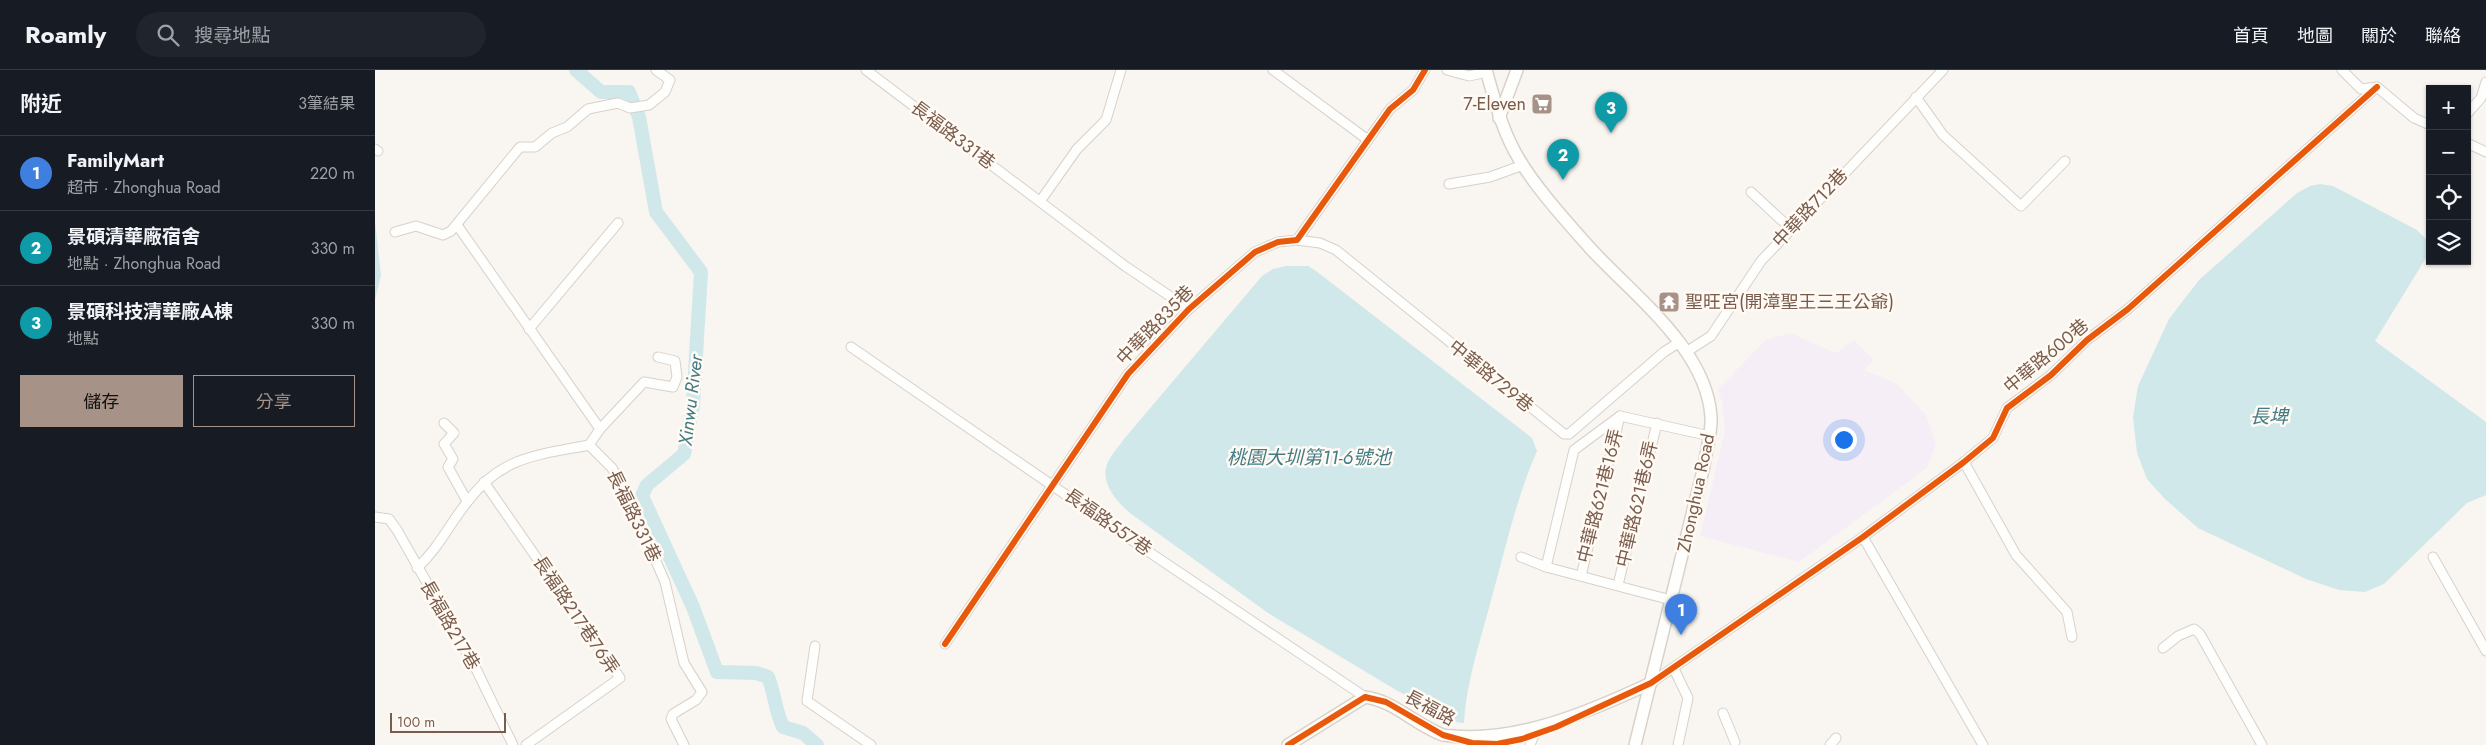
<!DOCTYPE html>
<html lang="zh-TW">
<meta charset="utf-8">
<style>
body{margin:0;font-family:Jost,"Noto Sans TC",sans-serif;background:#20242c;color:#f1f3f6}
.controls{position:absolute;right:15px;top:15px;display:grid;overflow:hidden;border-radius:0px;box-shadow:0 1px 4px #0004}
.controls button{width:45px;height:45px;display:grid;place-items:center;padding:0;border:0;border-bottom:1px solid #363941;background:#171b24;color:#f1f3f6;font:25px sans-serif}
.scale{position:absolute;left:15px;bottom:12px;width:116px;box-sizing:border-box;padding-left:5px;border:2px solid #7a5c4d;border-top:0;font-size:14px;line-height:18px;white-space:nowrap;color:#7a5c4d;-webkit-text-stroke:4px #fffaf3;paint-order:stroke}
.you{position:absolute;left:1468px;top:369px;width:18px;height:18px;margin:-12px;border:4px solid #fff;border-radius:50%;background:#1a73e8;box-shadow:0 0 0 8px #1a73e833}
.badge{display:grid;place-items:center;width:32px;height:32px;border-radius:50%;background:#a69286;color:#fff;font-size:16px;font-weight:700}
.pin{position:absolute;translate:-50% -41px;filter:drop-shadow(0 1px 2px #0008)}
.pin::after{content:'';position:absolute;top:26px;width:18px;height:15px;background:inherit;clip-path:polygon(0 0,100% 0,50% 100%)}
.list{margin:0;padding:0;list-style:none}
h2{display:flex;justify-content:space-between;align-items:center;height:65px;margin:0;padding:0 20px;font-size:21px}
h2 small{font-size:16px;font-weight:400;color:#9ea1a6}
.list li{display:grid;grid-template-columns:32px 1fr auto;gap:15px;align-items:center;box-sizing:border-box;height:75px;padding:0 20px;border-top:1px solid #363941}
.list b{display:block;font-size:19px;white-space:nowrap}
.list p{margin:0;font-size:16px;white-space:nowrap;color:#9ea1a6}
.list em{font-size:16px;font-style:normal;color:#9ea1a6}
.actions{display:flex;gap:10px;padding:15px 20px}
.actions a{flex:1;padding:11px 0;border:1px solid #a69286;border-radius:0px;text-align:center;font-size:18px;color:#a69286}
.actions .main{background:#a69286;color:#111}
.icon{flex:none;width:28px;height:28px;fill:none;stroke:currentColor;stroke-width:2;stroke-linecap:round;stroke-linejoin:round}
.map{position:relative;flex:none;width:2111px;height:675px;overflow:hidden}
header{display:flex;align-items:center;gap:30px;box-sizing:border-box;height:70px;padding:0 25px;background:#171b24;border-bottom:1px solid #363941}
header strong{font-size:24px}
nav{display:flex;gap:28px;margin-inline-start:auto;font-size:18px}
.search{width:350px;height:45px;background:#20242c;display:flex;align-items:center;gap:12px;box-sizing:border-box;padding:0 18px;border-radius:28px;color:#9ea1a6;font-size:19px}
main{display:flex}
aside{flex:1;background:#171b24}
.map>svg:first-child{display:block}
.education{fill:#f6eef6}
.water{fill:#d0e8ea}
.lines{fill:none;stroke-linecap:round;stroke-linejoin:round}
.river{stroke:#d0e8ea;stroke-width:14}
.street-casing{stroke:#d7d1cb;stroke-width:11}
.secondary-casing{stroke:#d9d2cb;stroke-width:14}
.street{stroke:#fefefd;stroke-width:9}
.secondary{stroke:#fefefd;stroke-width:11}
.cycleway-casing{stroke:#fffaf3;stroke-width:9}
.cycleway{stroke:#e8590c;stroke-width:6}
.labels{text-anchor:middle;stroke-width:5;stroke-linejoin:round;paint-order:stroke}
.poi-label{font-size:18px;fill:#7a5c4d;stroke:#fffaf3;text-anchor:end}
.street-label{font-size:18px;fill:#7a5c4d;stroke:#fffaf3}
.water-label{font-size:19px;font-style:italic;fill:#437c86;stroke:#fffaf3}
</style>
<header>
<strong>Roamly</strong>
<div class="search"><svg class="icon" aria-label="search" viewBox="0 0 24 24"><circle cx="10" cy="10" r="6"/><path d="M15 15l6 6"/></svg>搜尋地點</div>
<nav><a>首頁</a><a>地圖</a><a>關於</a><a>聯絡</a></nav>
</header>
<main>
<aside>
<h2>附近<small>3筆結果</small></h2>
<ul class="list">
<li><span class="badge" style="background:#3f7fe0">1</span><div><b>FamilyMart</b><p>超市 · Zhonghua Road</p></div><em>220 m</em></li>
<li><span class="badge" style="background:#0f9aa8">2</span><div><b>景碩清華廠宿舍</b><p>地點 · Zhonghua Road</p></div><em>330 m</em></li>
<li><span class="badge" style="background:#0f9aa8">3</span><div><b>景碩科技清華廠A棟</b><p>地點</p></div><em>330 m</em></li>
</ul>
<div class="actions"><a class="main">儲存</a><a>分享</a></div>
</aside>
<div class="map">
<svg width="2111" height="675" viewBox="0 0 2111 675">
<rect width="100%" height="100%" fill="#f9f5f0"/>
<path class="education" d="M1415 263 1461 283 1479 270 1499 290 1489 300 1521 313 1551 345 1561 374 1552 398 1424 492 1325 466 1350 361 1347 332 1343 319 1391 270Z"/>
<g class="water">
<path d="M1945 114 1958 116 2042 160 2054 172V183L2000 271 2111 352V425L2092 433 2009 514 1990 522 1964 520 1931 509 1823 458 1789 428 1772 409 1762 383 1758 347 1763 316 1794 249 1824 210 1922 123 1935 116Z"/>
<path d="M0 151 6 205 0 230Z"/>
<path d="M911 196H933L941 201 1157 368 1162 381C1142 426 1131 476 1118 523 1107 566 1092 607 1089 653L1080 652 1021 620 893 543 755 443C741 431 724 412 733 392 737 384 744 376 749 369L887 206 898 199Z"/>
</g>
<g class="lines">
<path class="river" d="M201 0 226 22H254L264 47 281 142 326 202 318 335 309 384 272 415 267 426 318 537 342 602 381 603 393 607C400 624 400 641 408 657L428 663 442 675"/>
<g class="street-casing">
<g id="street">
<path d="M491 0 750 196 814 239"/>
<path d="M898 0 993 70"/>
<path d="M1072 0 1094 6 1112 2"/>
<path d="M1967 0 1986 19 2002 17 2039 48 2055 55"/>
<path d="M1541 27 1568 65 1646 136 1690 91"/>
<path d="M2092 44 2106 28 2111 12"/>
<path d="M2092 73 2111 82"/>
<path d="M0 79 3 81"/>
<path d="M1074 114 1115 107 1148 95"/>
<path d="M1376 122 1416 159"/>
<path d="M666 130 702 79 731 50 746 0"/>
<path d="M82 155 225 359"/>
<path d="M20 162 41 156 68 165 76 161 145 77H160L177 63 192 57 213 39 243 33 255 38 274 35 290 22 295 10 281 0"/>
<path d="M922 170 945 173 961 180 1189 364H1194L1289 282 1303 273"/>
<path d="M154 259 243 153"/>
<path d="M476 277 777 484 990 627"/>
<path d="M1311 282 1336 266 1386 191 1568 0"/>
<path d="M1245 346 1335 366"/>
<path d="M69 353 79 363 69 374 78 389 73 397 92 431"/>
<path d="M214 375 237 398 253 427 290 512 309 593 327 622 321 630 298 644 296 649 309 675"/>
<path d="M214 375 225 359 269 312 298 317 302 307 300 291 283 287"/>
<path d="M1589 392 1641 485 1692 542 1697 567"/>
<path d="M109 412 245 608 151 675"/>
<path d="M0 447 14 449 22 460 102 601 138 675"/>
<path d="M1488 467 1608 675"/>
<path d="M1146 487 1171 497 1296 530"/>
<path d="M2058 487 2111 581"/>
<path d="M1171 497 1199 380 1245 346"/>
<path d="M42 498C64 478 75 453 93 431 127 386 163 385 214 375"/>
<path d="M1206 506 1245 346"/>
<path d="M1243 515 1282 353"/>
<path d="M570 574 753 304 814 239 880 182 903 172 922 170 1015 39 1038 20 1050 0"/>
<path d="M440 576 432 631 496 675"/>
<path d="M1788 578 1803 566 1819 559 1825 564 1887 675"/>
<path d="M1299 599 1313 628 1303 675"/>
<path d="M1276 613 1488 467 1589 392 1618 368 1632 338 1676 305 1712 270 1753 239 2002 17"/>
<path d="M1348 643 1360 672"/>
<path d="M1155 675 1159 665"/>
<path d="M1455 675 1461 668"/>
</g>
</g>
<g class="secondary-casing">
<g id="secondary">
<path d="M1111 0C1120 31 1127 61 1144 89 1161 118 1192 152 1215 178 1257 224 1332 279 1336 347 1337 364 1331 379 1329 396L1260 675"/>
<path d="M1124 48 1142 0"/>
<path d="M913 675 990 627C1020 631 1040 655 1068 665 1138 675 1214 642 1276 613"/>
</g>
</g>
<use href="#street" class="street"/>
<use href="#secondary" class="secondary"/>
<g class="cycleway-casing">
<g id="cycleway">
<path d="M570 574 753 304 814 239 880 182 903 172 922 170 1015 39 1038 20 1050 0"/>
<path d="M913 675 990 627 1011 632 1068 665 1097 673 1122 674 1147 669 1181 657 1276 613 1488 467 1589 392 1618 368 1632 338 1676 305 1712 270 1753 239 2002 17"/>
</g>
</g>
<use href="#cycleway" class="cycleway"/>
</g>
<defs>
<g id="supermarket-square" transform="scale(1.125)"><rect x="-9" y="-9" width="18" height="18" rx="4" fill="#a69286" stroke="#fffaf3"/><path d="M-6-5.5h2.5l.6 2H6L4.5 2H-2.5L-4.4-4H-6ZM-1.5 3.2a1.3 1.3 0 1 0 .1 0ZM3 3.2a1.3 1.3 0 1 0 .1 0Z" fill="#fff"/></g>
<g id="temple-square" transform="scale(1.125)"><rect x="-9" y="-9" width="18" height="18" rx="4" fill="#a69286" stroke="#fffaf3"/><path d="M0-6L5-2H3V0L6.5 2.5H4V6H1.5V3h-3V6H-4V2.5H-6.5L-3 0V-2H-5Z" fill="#fff"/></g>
</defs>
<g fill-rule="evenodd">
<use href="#supermarket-square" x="1167" y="34"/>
<use href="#temple-square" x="1294" y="232"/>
</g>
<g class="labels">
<g class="poi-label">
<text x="1151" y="40">7-Eleven</text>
<text x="1310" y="238" text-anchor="start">聖旺宮(開漳聖王三王公爺)</text>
</g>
<g class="street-label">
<text transform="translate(578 65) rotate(37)" y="6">長福路331巷</text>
<text transform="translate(1435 138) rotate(-47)" y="6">中華路712巷</text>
<text transform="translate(780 255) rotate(-46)" y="6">中華路835巷</text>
<text transform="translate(1671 286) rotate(-40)" y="6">中華路600巷</text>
<text transform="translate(1116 306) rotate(39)" y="6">中華路729巷</text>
<text transform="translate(1321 423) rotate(-78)" y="6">Zhonghua Road</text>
<text transform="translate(1225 426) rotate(-76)" y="6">中華路621巷16弄</text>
<text transform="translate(1262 434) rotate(-77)" y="6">中華路621巷6弄</text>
<text transform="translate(259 446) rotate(64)" y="6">長福路331巷</text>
<text transform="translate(733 452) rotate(35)" y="6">長福路557巷</text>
<text transform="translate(201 545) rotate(56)" y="6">長福路217巷76弄</text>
<text transform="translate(75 555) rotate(60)" y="6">長福路217巷</text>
<text transform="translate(1055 638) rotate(28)" y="6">長福路</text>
</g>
<g class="water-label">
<text transform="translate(315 330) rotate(-83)" y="7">Xinwu River</text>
<text x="1894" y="353">長埤</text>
<text x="934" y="394">桃園大圳第11-6號池</text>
</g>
</g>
</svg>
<div class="controls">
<button>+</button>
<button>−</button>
<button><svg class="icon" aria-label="locate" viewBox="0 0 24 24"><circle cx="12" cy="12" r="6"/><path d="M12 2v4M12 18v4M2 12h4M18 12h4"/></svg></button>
<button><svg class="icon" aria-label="layers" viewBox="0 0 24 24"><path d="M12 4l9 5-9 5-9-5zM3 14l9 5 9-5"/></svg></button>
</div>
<div class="scale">100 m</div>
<div class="you"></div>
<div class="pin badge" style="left:1306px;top:565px;background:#3f7fe0">1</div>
<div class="pin badge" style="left:1188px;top:110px;background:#0f9aa8">2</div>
<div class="pin badge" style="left:1236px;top:63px;background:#0f9aa8">3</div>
</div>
</main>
